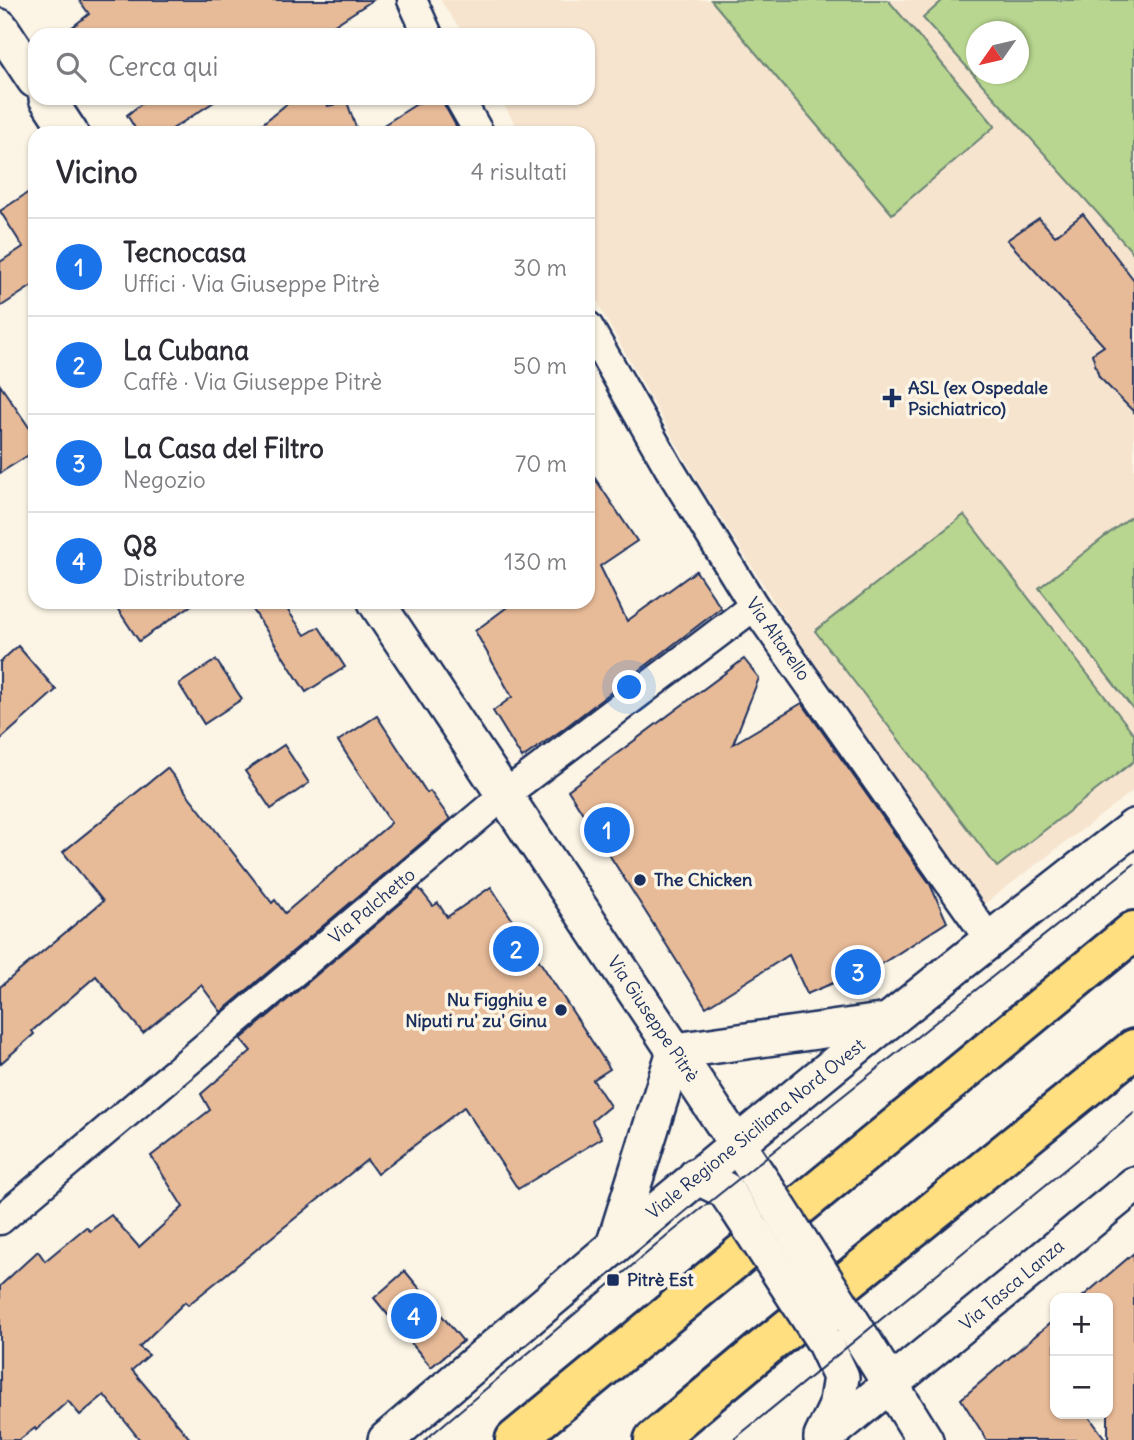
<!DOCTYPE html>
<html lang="it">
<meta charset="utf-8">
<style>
body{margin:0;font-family:Delius,sans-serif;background:#f7f7f7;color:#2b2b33}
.controls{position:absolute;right:21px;bottom:21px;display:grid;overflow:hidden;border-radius:14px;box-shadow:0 2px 5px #0004}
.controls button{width:63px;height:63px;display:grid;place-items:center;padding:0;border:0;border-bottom:2px solid #e1e1e2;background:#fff;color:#2b2b33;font:35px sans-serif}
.compass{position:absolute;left:966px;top:21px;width:63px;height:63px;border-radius:50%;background:#fff;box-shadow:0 2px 5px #0004;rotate:236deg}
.you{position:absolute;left:630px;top:688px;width:24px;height:24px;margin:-18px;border:5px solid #fff;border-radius:50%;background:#1a73e8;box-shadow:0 0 0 10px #1a73e833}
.badge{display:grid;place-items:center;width:46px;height:46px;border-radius:50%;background:#1a73e8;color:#fff;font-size:23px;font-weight:700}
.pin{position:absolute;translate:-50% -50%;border:4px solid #fff;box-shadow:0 2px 7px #0006}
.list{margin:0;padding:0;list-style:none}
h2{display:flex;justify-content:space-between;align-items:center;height:91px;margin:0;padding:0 28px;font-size:30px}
h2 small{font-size:23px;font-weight:400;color:#7c7c81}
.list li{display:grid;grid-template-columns:46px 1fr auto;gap:21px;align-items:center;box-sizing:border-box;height:98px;padding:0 28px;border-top:2px solid #e1e1e2}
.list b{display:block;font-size:26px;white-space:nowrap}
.list p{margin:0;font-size:23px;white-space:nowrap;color:#7c7c81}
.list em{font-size:23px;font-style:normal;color:#7c7c81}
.icon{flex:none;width:38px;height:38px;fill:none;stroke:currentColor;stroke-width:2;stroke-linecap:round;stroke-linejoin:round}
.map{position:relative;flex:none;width:1134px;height:1440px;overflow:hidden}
.search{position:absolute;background:#fff;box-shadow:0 2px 5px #0004;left:28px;top:28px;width:567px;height:77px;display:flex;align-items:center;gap:18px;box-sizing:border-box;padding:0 24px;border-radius:21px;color:#7c7c81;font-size:26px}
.panel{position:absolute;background:#fff;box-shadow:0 2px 5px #0004;left:28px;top:126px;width:567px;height:483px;border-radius:21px}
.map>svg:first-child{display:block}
.built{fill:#f6e4ce;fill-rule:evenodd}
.garden{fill:#b8d68f;stroke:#6a8276;stroke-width:2;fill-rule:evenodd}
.building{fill:#e8bb98;stroke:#1b2f5e;stroke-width:2}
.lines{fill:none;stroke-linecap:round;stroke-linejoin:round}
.minor-casing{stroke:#1b2f5e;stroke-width:33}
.tertiary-casing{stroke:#1b2f5e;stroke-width:40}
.primary-casing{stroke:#1b2f5e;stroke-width:44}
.minor{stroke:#fcf5e5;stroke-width:28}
.tertiary{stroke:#fcf5e5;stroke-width:35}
.primary{stroke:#ffdf80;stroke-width:38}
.tram{stroke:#1b2f5e;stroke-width:2}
.tertiary-bridge-casing{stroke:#1b2f5e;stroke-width:40;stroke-linecap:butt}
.tertiary-bridge{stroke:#fcf5e5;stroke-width:35}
.poi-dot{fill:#1b2f5e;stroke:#fcf5e5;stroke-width:2.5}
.labels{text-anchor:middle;stroke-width:7;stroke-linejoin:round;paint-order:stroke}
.poi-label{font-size:18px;font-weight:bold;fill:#1b2f5e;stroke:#fcf5e5;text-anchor:start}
.street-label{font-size:18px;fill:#1b2f5e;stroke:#fcf5e5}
</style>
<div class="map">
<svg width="1134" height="1440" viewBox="0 0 1134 1440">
<rect width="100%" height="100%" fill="#fcf5e5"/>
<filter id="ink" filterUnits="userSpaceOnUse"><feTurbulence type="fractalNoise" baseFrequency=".0143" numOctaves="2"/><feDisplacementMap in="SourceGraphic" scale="14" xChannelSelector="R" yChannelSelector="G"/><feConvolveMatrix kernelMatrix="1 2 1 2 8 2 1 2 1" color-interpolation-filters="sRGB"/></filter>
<g filter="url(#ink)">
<path class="built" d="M440 0H1134V790L983 905 796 636 700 485 601 310 588 273V133H520L500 98H588V35H464ZM976 32H1018V74H976Z"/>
<g class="garden">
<path d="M711 0H888L995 126 892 214Z"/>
<path d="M943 0H1134V254L923 18ZM976 32H1018V74H976Z"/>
<path d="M1134 514V710L1039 588Z"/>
<path d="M964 515 1134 734V761L997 867 815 631Z"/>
</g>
<g class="building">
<path d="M79 0H373L319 35H62L89 14Z"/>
<path d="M149 98H220L166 133H138L127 115Z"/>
<path d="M294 98H322L328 106 347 102 358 133H251Z"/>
<path d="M429 98H442L445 106 460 133H371L415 105Z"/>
<path d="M35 188V284L0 307V262L23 247 0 211Z"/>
<path d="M1083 214 1134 280V412L1099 377 1092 354 1104 346 1007 240 1039 218 1055 236Z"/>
<path d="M0 385 35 436V451L0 473Z"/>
<path d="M588 468 637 541 600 566 627 621 696 571 721 608 562 730 522 758 493 711 512 697 475 631 514 602H588Z"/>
<path d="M113 602H196L139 641Z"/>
<path d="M248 602H282L305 635 319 627 345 667 306 692Z"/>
<path d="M18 646 56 690 0 740V662Z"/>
<path d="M744 659 759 678 733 744 802 703 930 884 947 922 850 984 843 979 807 994 789 955 706 1007 568 790Z"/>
<path d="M216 660 242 699 204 724 179 684Z"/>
<path d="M377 716 427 793 430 791 450 819 221 1012 201 985 143 1033 96 976 32 1031 34 1034 0 1064V987L103 901 63 852 167 768 272 903 275 900 285 913 391 823 338 741Z"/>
<path d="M284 745 309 783 271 809 245 771Z"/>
<path d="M491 887 610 1069 593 1080 610 1106 592 1121 602 1138 518 1189 464 1107 377 1174 367 1160 188 1305 185 1302 139 1347 149 1355 132 1370 191 1440H140L104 1395 80 1415 68 1401 36 1430 35 1428 19 1440H0V1286L38 1251 45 1261 86 1227 90 1231 111 1215 139 1247 183 1207 151 1156 210 1110 201 1094 251 1051 241 1039 419 888 433 906 438 903 447 917Z"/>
<path d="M1134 1253V1440H1108V1298H1081Z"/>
<path d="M405 1271 463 1341 431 1367 374 1298Z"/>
<path d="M1055 1319V1414H1087L1106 1440H987L961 1399Z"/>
</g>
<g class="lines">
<g class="minor-casing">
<g id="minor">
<path d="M412 0 428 35"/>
<path d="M459 98 479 133"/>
<path d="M588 326 669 468 754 606 989 939"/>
<path d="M0 1220 503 796 754 606"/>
</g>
</g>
<g class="tertiary-casing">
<g id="tertiary">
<path d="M0 27 35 80"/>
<path d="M47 98 70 133"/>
<path d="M376 602 766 1188"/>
<path d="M675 1051 888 1021"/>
<path d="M696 1176 725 1190 738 1209"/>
<path d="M614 1246 675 1051"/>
<path d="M848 1316 925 1440"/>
<path d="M822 1437 836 1408 841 1377 824 1341"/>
<path d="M386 1440C630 1230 879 1024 1134 827"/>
<path d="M822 1440 1134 1185"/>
</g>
</g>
<g class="primary-casing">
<g id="primary">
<path d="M515 1440 1134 931"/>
<path d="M654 1440 764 1348 1134 1049"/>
</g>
</g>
<use href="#minor" class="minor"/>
<use href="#tertiary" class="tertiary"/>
<use href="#primary" class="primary"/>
<g class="tram">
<path d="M425 1440 672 1232 1134 864"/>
<path d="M733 1440 1134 1113"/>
</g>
<g class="tertiary-bridge-casing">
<g id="tertiary-bridge">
<path d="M766 1188 848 1316"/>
<path d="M738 1209 824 1341"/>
</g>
</g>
<use href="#tertiary-bridge" class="tertiary-bridge"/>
</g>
</g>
<g class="poi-dot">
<path d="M888.5 387.5h7v7h7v7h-7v7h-7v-7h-7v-7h7z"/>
<circle cx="640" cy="880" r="7"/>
<circle cx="561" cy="1010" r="7"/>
<rect x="606" y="1273" width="14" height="14" rx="3.5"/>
</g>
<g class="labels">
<g class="poi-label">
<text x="908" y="394">ASL (ex Ospedale<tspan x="908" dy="21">Psichiatrico)</tspan></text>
<text x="654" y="886">The Chicken</text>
<text x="547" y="1006" text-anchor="end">Nu Figghiu e<tspan x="547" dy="21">Niputi ru' zu' Ginu</tspan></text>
<text x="627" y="1286">Pitrè Est</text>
</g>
<g class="street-label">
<text transform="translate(778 639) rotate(55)" y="6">Via Altarello</text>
<text transform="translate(372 906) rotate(-40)" y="6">Via Palchetto</text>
<text transform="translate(653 1019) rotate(56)" y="6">Via Giuseppe Pitrè</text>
<text transform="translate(756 1129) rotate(-39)" y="6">Viale Regione Siciliana Nord Ovest</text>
<text transform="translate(1012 1285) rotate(-40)" y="6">Via Tasca Lanza</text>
</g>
</g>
</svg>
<div class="controls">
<button>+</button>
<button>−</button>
</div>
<svg class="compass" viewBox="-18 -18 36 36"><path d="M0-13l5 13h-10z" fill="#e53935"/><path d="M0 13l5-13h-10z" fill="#7c7c81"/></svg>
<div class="you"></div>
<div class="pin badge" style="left:607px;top:830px">1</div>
<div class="pin badge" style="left:516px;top:949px">2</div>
<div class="pin badge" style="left:858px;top:972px">3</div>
<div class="pin badge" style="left:414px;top:1316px">4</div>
<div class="search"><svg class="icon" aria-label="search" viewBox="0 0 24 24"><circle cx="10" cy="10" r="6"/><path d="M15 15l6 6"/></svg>Cerca qui</div>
<section class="panel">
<h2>Vicino<small>4 risultati</small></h2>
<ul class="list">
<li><span class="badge">1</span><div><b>Tecnocasa</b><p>Uffici · Via Giuseppe Pitrè</p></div><em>30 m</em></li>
<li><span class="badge">2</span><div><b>La Cubana</b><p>Caffè · Via Giuseppe Pitrè</p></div><em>50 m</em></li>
<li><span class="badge">3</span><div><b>La Casa del Filtro</b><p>Negozio</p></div><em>70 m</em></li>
<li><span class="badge">4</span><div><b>Q8</b><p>Distributore</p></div><em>130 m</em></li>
</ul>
</section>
</div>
